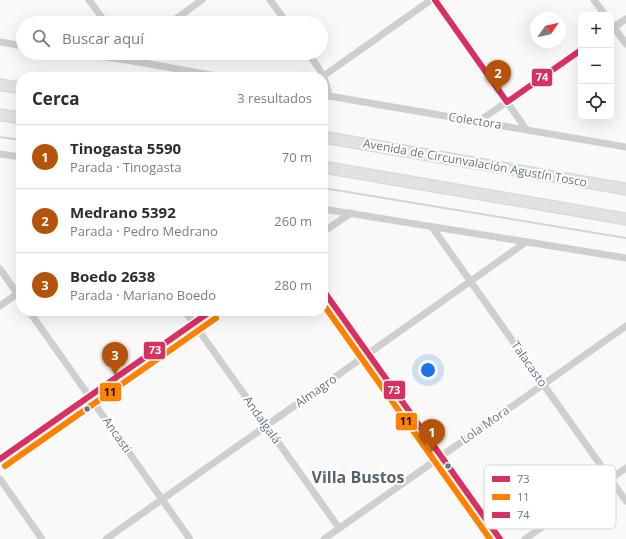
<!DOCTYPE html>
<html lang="es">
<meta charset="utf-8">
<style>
body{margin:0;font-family:"Open Sans",sans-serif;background:#f7f7f7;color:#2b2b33}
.controls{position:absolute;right:12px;top:12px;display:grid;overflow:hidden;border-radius:8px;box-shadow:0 4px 16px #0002}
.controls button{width:36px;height:36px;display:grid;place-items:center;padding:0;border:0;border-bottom:1px solid #e1e1e2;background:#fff;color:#2b2b33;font:20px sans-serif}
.compass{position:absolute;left:530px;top:12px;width:36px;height:36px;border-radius:50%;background:#fff;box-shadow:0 4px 16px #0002;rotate:56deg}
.you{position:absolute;left:428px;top:370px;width:14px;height:14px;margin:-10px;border:3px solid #fff;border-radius:50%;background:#1a73e8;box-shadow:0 0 0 6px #1a73e833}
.badge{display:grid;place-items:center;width:26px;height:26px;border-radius:50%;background:#b45309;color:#fff;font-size:13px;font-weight:700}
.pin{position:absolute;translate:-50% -33px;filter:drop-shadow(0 1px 2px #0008)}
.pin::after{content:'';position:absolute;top:21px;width:14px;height:12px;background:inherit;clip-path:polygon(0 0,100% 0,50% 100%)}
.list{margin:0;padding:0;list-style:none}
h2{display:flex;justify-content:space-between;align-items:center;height:52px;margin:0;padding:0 16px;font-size:17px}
h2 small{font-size:13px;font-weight:400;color:#7c7c81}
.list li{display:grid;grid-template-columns:26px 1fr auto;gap:12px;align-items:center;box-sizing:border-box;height:64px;padding:0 16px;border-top:1px solid #e1e1e2}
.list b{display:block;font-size:15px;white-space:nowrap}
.list p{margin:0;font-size:13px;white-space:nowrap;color:#7c7c81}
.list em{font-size:13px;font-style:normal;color:#7c7c81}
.icon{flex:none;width:22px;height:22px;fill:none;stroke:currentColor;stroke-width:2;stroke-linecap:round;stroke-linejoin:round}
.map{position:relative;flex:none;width:626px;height:539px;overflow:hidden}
.search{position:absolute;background:#fff;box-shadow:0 4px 16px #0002;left:16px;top:16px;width:312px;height:44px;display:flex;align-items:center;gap:10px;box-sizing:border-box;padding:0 14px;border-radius:22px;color:#7c7c81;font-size:15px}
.panel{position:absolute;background:#fff;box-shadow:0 4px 16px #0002;left:16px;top:72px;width:312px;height:244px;border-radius:16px}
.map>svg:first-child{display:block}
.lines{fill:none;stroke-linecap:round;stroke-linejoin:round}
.stream{stroke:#ced6d9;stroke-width:2}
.highway-casing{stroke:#d5d6d6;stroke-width:13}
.minor{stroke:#cecfd0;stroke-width:7}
.highway{stroke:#e1e2e2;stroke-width:11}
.bus-1-casing{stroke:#fff;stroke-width:9}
.bus-2-casing{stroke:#fff;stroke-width:9}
.bus-3-casing{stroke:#fff;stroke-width:9}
.bus-1{stroke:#d93062;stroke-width:6}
.bus-2{stroke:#ff8100;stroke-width:6}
.bus-3{stroke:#d93062;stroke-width:6}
.bus-dot{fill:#657683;stroke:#fff;stroke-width:1.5}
.labels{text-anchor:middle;stroke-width:4;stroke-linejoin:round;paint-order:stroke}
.street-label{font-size:12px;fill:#657683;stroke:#fff}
.district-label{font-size:16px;font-weight:bold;fill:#57646e;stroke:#fff}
.key{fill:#fff;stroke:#d1d6da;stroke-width:1}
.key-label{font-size:11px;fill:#657683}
.line-badge{stroke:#fff;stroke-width:1.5}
.badge-label{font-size:11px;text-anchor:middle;font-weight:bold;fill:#fff}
.pale-badge-label{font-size:11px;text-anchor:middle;font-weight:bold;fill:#111}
</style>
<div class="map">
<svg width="626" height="539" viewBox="0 0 626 539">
<rect width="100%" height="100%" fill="#f9f9f9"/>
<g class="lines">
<g class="stream">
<path d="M0 137 21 140"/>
<path d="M323 188 626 238"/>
</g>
<g class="highway-casing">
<g id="highway">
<path d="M0 85 21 88"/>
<path d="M0 115 21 118"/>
<path d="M323 137 626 189"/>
<path d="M323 167 626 219"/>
</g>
</g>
<g class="minor">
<path d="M89 0 106 23"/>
<path d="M270 0 287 23"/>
<path d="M435 0 526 129"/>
<path d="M594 0 605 15"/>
<path d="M170 23 202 0"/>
<path d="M611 23 626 44"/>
<path d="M611 29 626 19"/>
<path d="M0 42 23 46"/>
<path d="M75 53 127 60 222 77"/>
<path d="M308 53C319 68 326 77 329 96"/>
<path d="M322 77 431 0"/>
<path d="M323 95 626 147"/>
<path d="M479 121 581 50"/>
<path d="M0 154 21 157"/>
<path d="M323 209 626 258"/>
<path d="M432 227 626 501"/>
<path d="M323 232 351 213"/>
<path d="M0 269 21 299"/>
<path d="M323 290 500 539"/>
<path d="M0 306 21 291"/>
<path d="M29 311 190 539"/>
<path d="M185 311 339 528"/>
<path d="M0 459 211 311"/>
<path d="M0 479 42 539"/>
<path d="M106 539 526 242"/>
<path d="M324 539 626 326"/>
<path d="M525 539 626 468"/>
</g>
<use href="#highway" class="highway"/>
<g class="bus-1-casing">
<g id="bus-1">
<path d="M323 290 500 539"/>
<path d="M0 459 211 311"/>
</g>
</g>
<g class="bus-2-casing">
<g id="bus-2">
<path d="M323 304 490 539"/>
<path d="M5 466 216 318"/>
</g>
</g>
<g class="bus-3-casing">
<path id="bus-3" d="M435 0 507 102 581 50"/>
</g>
<use href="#bus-1" class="bus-1"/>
<use href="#bus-2" class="bus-2"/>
<use href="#bus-3" class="bus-3"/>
</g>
<g class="bus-dot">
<circle cx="87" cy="409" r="3.5"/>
<circle cx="448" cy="466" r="3.5"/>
</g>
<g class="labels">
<g class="street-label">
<text transform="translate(475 121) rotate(9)" y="4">Colectora</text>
<text transform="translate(475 163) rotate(10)" y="4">Avenida de Circunvalación Agustín Tosco</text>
<text transform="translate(529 364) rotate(55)" y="4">Talacasto</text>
<text transform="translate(316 391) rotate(-35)" y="4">Almagro</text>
<text transform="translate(262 420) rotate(55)" y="4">Andalgalá</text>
<text transform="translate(485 425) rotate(-35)" y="4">Lola Mora</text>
<text transform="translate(117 435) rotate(55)" y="4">Ancasti</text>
</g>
<g class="district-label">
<text x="358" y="483">Villa Bustos</text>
</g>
</g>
<rect x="484" y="465" width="132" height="64" rx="6" class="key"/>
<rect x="492" y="476" width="18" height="6" fill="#d93062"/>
<rect x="492" y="494" width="18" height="6" fill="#ff8100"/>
<rect x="492" y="512" width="18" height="6" fill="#d93062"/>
<g class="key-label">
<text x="517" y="483">73</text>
<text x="517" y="501">11</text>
<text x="517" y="519">74</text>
</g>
<g class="line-badge">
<rect x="531" y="68" width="22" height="19" rx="4" fill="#d93062"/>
<rect x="143" y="341" width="23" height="19" rx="4" fill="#d93062"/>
<rect x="383" y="380" width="23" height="20" rx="4" fill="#d93062"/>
<rect x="99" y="382" width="23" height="20" rx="4" fill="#ff8100"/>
<rect x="395" y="412" width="23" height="19" rx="4" fill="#ff8100"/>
</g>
<g class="badge-label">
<text x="542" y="81">74</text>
<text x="155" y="354">73</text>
<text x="394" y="394">73</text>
</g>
<g class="pale-badge-label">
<text x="110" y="396">11</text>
<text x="406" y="425">11</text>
</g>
</svg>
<div class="controls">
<button>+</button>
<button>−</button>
<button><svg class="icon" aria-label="locate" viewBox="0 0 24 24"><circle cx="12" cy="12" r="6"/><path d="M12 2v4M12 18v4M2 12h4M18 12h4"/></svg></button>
</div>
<svg class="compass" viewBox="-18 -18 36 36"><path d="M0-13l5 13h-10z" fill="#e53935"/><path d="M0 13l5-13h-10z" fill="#7c7c81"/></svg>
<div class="you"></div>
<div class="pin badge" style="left:432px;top:452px">1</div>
<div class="pin badge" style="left:498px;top:93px">2</div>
<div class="pin badge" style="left:115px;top:375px">3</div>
<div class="search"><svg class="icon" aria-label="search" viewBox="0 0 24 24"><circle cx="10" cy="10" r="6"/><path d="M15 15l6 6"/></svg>Buscar aquí</div>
<section class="panel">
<h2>Cerca<small>3 resultados</small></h2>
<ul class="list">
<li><span class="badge">1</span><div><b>Tinogasta 5590</b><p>Parada · Tinogasta</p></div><em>70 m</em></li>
<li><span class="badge">2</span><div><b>Medrano 5392</b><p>Parada · Pedro Medrano</p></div><em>260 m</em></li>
<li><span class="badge">3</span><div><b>Boedo 2638</b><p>Parada · Mariano Boedo</p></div><em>280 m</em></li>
</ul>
</section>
</div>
